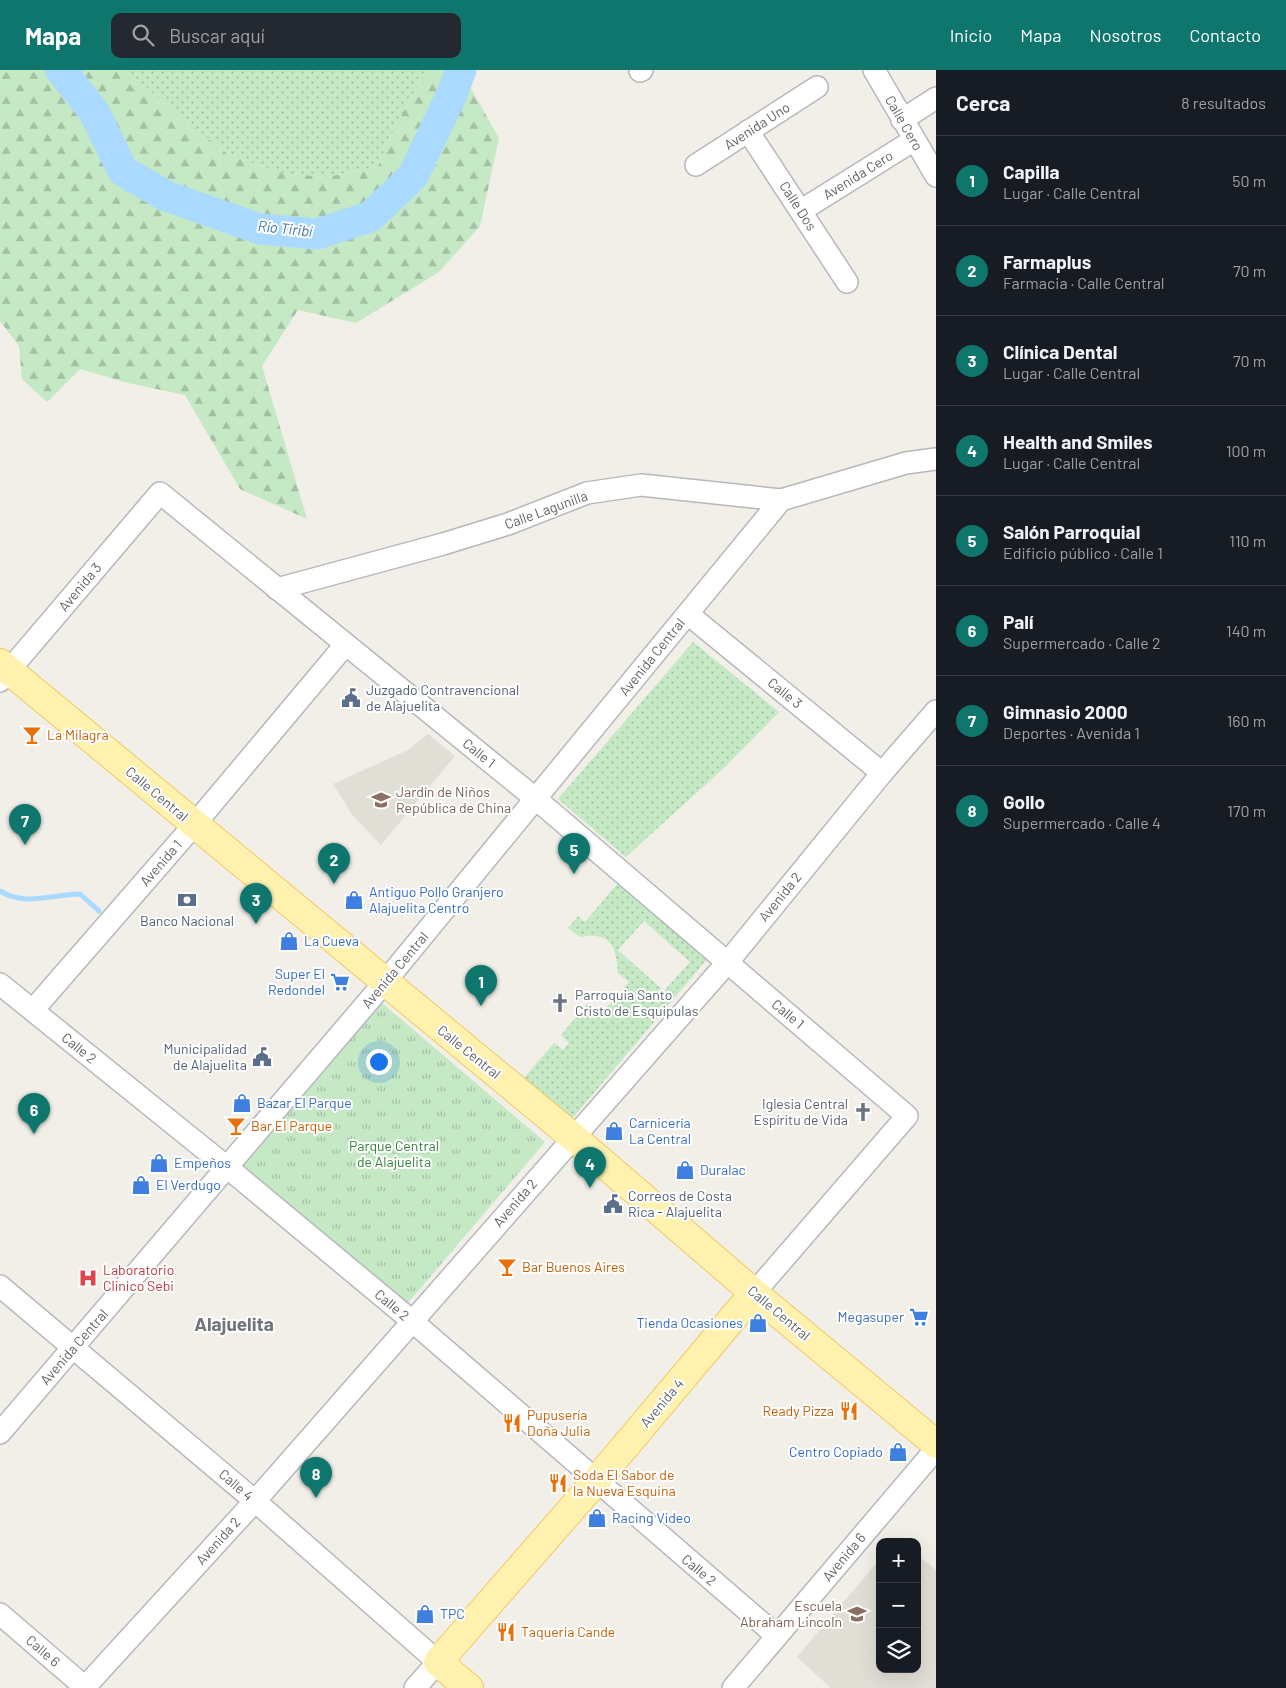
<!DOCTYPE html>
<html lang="es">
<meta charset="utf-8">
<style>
body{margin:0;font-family:Barlow,sans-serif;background:#242831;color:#f1f3f6}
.controls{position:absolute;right:15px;bottom:15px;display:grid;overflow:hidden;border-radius:10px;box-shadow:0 5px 20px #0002}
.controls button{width:45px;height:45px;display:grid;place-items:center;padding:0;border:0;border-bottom:1px solid #363941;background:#171b24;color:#f1f3f6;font:25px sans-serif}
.you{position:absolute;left:378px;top:991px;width:18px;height:18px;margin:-12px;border:4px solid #fff;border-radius:50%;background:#1a73e8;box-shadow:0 0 0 8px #1a73e833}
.badge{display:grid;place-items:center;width:32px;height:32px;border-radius:50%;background:#0f766e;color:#fff;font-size:16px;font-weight:700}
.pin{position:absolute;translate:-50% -41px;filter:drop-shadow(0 1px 2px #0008)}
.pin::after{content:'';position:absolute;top:26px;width:18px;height:15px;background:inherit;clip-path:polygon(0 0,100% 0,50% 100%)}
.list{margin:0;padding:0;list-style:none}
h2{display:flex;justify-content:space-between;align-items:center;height:65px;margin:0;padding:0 20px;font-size:21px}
h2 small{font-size:16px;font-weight:400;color:#9ea1a6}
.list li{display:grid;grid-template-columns:32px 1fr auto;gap:15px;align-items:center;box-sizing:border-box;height:90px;padding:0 20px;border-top:1px solid #363941}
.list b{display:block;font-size:19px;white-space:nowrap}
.list p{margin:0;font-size:16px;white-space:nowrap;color:#9ea1a6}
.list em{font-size:16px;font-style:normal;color:#9ea1a6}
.icon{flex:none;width:28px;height:28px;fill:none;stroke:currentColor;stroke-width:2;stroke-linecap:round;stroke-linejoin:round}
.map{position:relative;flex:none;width:936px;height:1618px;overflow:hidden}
header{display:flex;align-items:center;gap:30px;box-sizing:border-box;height:70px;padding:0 25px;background:#0f766e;color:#fff}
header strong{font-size:24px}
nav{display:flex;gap:28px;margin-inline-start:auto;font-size:18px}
.search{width:350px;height:45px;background:#242831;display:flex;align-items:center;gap:12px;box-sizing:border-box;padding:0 18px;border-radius:10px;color:#9ea1a6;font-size:19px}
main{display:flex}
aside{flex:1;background:#171b24}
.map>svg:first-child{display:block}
.education{fill:#e1ded6}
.grass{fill:url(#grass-dots);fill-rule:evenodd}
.forest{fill:url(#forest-firs)}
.park{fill:url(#park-tufts)}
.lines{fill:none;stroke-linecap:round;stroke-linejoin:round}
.stream{stroke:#aadaff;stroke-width:5}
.river{stroke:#aadaff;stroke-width:31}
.minor-casing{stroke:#b5b8bc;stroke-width:24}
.major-casing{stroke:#f2c960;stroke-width:30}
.minor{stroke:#fff;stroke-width:21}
.major{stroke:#fff2af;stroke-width:28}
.labels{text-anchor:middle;stroke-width:4;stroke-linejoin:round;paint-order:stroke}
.street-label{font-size:14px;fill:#5f6368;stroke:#fff}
.service-label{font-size:14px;fill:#4e5e75;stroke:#fff;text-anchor:start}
.food-label{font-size:14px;fill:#c56008;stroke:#fff;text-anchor:start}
.education-label{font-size:14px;fill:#785e54;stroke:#fff;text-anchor:start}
.shop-label{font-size:14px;fill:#366cbe;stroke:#fff;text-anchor:start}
.worship-label{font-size:14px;fill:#5b616d;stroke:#fff;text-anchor:start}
.park-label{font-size:14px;fill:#348238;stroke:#fff}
.health-label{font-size:14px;fill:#be3a42;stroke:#fff;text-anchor:start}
.water-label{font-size:15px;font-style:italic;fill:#4174aa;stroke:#fff}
.district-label{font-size:19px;font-weight:bold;fill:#70757a;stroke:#fff}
</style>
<header>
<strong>Mapa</strong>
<div class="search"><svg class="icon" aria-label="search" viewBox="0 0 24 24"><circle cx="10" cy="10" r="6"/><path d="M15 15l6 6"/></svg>Buscar aquí</div>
<nav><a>Inicio</a><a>Mapa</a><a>Nosotros</a><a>Contacto</a></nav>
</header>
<main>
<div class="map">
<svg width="936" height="1618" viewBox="0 0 936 1618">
<defs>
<pattern id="grass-dots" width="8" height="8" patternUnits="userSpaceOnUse" patternTransform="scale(1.25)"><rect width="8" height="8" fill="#c5e8c5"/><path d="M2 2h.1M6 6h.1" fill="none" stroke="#a3c0a4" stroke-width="1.8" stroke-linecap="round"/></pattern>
<pattern id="forest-firs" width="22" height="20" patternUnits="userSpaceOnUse" patternTransform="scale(1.25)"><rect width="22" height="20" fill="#c5e8c5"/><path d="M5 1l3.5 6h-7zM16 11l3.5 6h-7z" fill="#a3c0a4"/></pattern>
<pattern id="park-tufts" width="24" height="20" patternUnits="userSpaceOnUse" patternTransform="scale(1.25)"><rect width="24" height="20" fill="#c5e8c5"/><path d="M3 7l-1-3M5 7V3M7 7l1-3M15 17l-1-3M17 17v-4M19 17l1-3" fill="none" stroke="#a3c0a4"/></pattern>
</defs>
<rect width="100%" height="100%" fill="#f1efe8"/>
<g class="education">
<path d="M428 664 455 686 381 775 353 746 333 714 408 680Z"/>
<path d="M917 1485 936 1500V1618H831L797 1587 880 1489V1599H917Z"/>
</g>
<g class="grass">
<path d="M124 0H427L397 53 378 96 328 107 279 103 226 83Z"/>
<path d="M693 572 779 642 726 696 626 787 558 729Z"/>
<path d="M619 812 709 887 571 1050 523 1009 554 973 563 980 569 973 561 965 587 934 600 945 629 912 618 903C616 876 611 861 580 867L568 858 578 846 585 852ZM644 851 690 892 664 921 618 880Z"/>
</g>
<path class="forest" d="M0 0H124L226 83 279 103 328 107 378 96 397 53 427 0H470L466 10 499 68 480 156 439 202 356 253 298 240 262 296 307 449 240 419 185 325 128 313 80 299 47 332 22 309 19 276 0 251Z"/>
<path class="park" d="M382 933 545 1072 407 1234 243 1096Z"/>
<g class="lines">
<path class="stream" d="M0 821C26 837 52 824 80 824L99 841"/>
<path class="river" d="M61 0 94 42 123 101 166 126 260 159 317 164 370 147 413 106 451 26 461 0"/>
<g class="minor-casing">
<g id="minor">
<path d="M874 0 936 106"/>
<path d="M640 1 642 0"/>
<path d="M902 50 936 28"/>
<path d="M748 61 847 212"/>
<path d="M696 95 817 17"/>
<path d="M802 140 914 70"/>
<path d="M277 519 443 474 508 454 587 423 641 415 781 430 906 393 936 389"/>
<path d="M688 544 882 703"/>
<path d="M0 611 160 423 536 729 907 1046 754 1223"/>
<path d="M0 914 228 1098 412 1251 777 1566"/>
<path d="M33 940 194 755 345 575"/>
<path d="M0 1216 255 1431 438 1592 415 1618"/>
<path d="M0 1363 384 913 781 430"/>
<path d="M0 1544 86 1618"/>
<path d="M85 1617 255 1431 727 893 882 703 936 641"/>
<path d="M733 1618 936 1379"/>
</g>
</g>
<g class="major-casing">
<g id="major">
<path d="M0 593 573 1067 754 1223 936 1374"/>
<path d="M469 1618 438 1592 596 1411 754 1223"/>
</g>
</g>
<use href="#minor" class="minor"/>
<use href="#major" class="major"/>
</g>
<defs>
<g id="civic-bare" transform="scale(1.5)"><path d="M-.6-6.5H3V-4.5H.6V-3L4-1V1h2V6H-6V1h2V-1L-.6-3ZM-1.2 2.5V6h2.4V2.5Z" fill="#5c6f8a" stroke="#fff" stroke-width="2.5" paint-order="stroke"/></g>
<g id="bar-bare" transform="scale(1.5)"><path d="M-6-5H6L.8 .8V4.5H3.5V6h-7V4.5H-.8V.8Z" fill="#e8710a" stroke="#fff" stroke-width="2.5" paint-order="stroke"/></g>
<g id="school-bare" transform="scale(1.5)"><path d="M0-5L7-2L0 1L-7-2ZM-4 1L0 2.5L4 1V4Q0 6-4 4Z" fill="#8d6e63" stroke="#fff" stroke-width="2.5" paint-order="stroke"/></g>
<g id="bank-bare" transform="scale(1.5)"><path d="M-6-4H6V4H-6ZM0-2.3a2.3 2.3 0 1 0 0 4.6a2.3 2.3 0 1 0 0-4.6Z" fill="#5c6f8a" stroke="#fff" stroke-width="2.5" paint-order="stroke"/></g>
<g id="shop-bare" transform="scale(1.5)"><path d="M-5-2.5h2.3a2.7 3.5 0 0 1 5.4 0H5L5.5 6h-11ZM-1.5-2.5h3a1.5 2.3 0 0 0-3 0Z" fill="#3f7fe0" stroke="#fff" stroke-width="2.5" paint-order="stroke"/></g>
<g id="supermarket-bare" transform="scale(1.5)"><path d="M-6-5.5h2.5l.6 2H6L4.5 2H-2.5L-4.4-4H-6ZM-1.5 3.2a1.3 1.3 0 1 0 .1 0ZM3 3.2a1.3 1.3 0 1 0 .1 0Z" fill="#3f7fe0" stroke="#fff" stroke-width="2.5" paint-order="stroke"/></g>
<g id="church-bare" transform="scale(1.5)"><path d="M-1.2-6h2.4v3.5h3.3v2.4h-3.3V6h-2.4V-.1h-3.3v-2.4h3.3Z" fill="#6b7280" stroke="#fff" stroke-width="2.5" paint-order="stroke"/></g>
<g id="hospital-bare" transform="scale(1.5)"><path d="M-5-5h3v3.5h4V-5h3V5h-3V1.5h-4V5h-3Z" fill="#e0444e" stroke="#fff" stroke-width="2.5" paint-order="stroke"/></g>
<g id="restaurant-bare" transform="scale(1.5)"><path d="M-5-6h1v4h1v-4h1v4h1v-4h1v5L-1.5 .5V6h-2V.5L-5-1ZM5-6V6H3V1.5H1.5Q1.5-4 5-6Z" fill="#e8710a" stroke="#fff" stroke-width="2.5" paint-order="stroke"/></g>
</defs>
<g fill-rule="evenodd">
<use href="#civic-bare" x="351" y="628"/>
<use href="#bar-bare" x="32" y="665"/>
<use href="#school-bare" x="381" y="730"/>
<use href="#bank-bare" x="187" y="830"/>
<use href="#shop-bare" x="354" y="830"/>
<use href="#shop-bare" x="289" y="871"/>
<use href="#supermarket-bare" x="340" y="912"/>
<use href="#church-bare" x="560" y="933"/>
<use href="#civic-bare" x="262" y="987"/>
<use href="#shop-bare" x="242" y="1033"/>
<use href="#church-bare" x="863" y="1042"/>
<use href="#bar-bare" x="236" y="1056"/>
<use href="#shop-bare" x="614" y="1061"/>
<use href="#shop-bare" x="159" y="1093"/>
<use href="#shop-bare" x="685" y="1100"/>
<use href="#shop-bare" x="141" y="1115"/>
<use href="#civic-bare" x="613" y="1134"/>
<use href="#bar-bare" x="507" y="1197"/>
<use href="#hospital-bare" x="88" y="1208"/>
<use href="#supermarket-bare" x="919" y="1247"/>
<use href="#shop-bare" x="758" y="1253"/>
<use href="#restaurant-bare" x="849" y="1341"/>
<use href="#restaurant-bare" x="512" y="1353"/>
<use href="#shop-bare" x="898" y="1382"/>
<use href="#restaurant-bare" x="558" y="1413"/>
<use href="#shop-bare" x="597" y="1448"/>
<use href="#shop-bare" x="425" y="1544"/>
<use href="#school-bare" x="857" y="1544"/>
<use href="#restaurant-bare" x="506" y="1562"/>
</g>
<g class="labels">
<g class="street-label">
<text transform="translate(904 53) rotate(60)" y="5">Calle Cero</text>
<text transform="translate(757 56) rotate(-33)" y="5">Avenida Uno</text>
<text transform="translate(858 105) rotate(-32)" y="5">Avenida Cero</text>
<text transform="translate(798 136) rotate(57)" y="5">Calle Dos</text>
<text transform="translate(546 440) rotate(-20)" y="5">Calle Lagunilla</text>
<text transform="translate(80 517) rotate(-50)" y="5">Avenida 3</text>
<text transform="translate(652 587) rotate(-51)" y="5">Avenida Central</text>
<text transform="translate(785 623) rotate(39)" y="5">Calle 3</text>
<text transform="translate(479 683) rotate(39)" y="5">Calle 1</text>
<text transform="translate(157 724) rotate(40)" y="5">Calle Central</text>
<text transform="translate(161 793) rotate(-49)" y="5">Avenida 1</text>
<text transform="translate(780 827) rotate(-51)" y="5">Avenida 2</text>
<text transform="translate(395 900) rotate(-50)" y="5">Avenida Central</text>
<text transform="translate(788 944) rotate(40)" y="5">Calle 1</text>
<text transform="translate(79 978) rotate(39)" y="5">Calle 2</text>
<text transform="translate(469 982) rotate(39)" y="5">Calle Central</text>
<text transform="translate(515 1133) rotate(-49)" y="5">Avenida 2</text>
<text transform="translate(392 1235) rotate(40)" y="5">Calle 2</text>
<text transform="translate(779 1243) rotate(40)" y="5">Calle Central</text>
<text transform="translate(74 1277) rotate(-49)" y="5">Avenida Central</text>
<text transform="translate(662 1333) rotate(-50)" y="5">Avenida 4</text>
<text transform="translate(236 1415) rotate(41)" y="5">Calle 4</text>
<text transform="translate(218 1471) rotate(-48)" y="5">Avenida 2</text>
<text transform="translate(844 1487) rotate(-50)" y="5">Avenida 6</text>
<text transform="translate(699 1500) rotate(40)" y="5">Calle 2</text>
<text transform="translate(43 1581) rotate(41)" y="5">Calle 6</text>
</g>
<g class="service-label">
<text x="366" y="625">Juzgado Contravencional<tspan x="366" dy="16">de Alajuelita</tspan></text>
<text x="187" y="856" text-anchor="middle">Banco Nacional</text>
<text x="247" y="984" text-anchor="end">Municipalidad<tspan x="247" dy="16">de Alajuelita</tspan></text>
<text x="628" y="1131">Correos de Costa<tspan x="628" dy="16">Rica - Alajuelita</tspan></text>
</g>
<g class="food-label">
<text x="47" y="670">La Milagra</text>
<text x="251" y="1061">Bar El Parque</text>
<text x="522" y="1202">Bar Buenos Aires</text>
<text x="834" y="1346" text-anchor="end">Ready Pizza</text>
<text x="527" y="1350">Pupusería<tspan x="527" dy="16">Doña Julia</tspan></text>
<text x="573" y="1410">Soda El Sabor de<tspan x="573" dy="16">la Nueva Esquina</tspan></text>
<text x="521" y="1567">Taqueria Cande</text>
</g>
<g class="education-label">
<text x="396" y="727">Jardín de Niños<tspan x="396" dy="16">República de China</tspan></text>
<text x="842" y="1541" text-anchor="end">Escuela<tspan x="842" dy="16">Abraham Lincoln</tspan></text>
</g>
<g class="shop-label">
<text x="369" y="827">Antiguo Pollo Granjero<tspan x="369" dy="16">Alajuelita Centro</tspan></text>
<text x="304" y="876">La Cueva</text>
<text x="325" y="909" text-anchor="end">Super El<tspan x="325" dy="16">Redondel</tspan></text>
<text x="257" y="1038">Bazar El Parque</text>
<text x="629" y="1058">Carnicería<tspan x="629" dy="16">La Central</tspan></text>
<text x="174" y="1098">Empeños</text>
<text x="700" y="1105">Duralac</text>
<text x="156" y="1120">El Verdugo</text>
<text x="904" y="1252" text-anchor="end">Megasuper</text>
<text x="743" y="1258" text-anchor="end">Tienda Ocasiones</text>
<text x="883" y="1387" text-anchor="end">Centro Copiado</text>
<text x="612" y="1453">Racing Video</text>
<text x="440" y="1549">TPC</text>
</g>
<g class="worship-label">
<text x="575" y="930">Parroquia Santo<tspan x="575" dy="16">Cristo de Esquipulas</tspan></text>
<text x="848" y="1039" text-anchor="end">Iglesia Central<tspan x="848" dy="16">Espíritu de Vida</tspan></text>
</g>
<g class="park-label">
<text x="394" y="1081">Parque Central<tspan x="394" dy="16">de Alajuelita</tspan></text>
</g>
<g class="health-label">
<text x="103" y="1205">Laboratorio<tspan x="103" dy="16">Clinico Sebi</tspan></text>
</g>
<g class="water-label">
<text transform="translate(285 159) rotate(6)" y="5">Río Tiribí</text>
</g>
<g class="district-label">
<text x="234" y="1261">Alajuelita</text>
</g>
</g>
</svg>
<div class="controls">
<button>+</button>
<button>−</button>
<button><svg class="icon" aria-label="layers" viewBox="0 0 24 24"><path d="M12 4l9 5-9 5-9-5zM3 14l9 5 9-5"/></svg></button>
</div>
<div class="you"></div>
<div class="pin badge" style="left:481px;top:936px">1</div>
<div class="pin badge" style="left:334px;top:814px">2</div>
<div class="pin badge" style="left:256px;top:854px">3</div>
<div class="pin badge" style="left:590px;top:1118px">4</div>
<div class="pin badge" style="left:574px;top:804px">5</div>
<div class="pin badge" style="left:34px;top:1064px">6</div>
<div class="pin badge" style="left:25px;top:775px">7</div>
<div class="pin badge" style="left:316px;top:1428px">8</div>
</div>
<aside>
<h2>Cerca<small>8 resultados</small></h2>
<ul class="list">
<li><span class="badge">1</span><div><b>Capilla</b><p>Lugar · Calle Central</p></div><em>50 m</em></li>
<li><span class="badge">2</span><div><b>Farmaplus</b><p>Farmacia · Calle Central</p></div><em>70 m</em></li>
<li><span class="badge">3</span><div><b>Clínica Dental</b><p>Lugar · Calle Central</p></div><em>70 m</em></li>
<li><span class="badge">4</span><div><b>Health and Smiles</b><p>Lugar · Calle Central</p></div><em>100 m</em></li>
<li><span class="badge">5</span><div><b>Salón Parroquial</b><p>Edificio público · Calle 1</p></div><em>110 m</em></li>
<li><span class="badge">6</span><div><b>Palí</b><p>Supermercado · Calle 2</p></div><em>140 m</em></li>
<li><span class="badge">7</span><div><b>Gimnasio 2000</b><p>Deportes · Avenida 1</p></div><em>160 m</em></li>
<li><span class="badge">8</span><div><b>Gollo</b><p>Supermercado · Calle 4</p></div><em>170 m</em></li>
</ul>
</aside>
</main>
